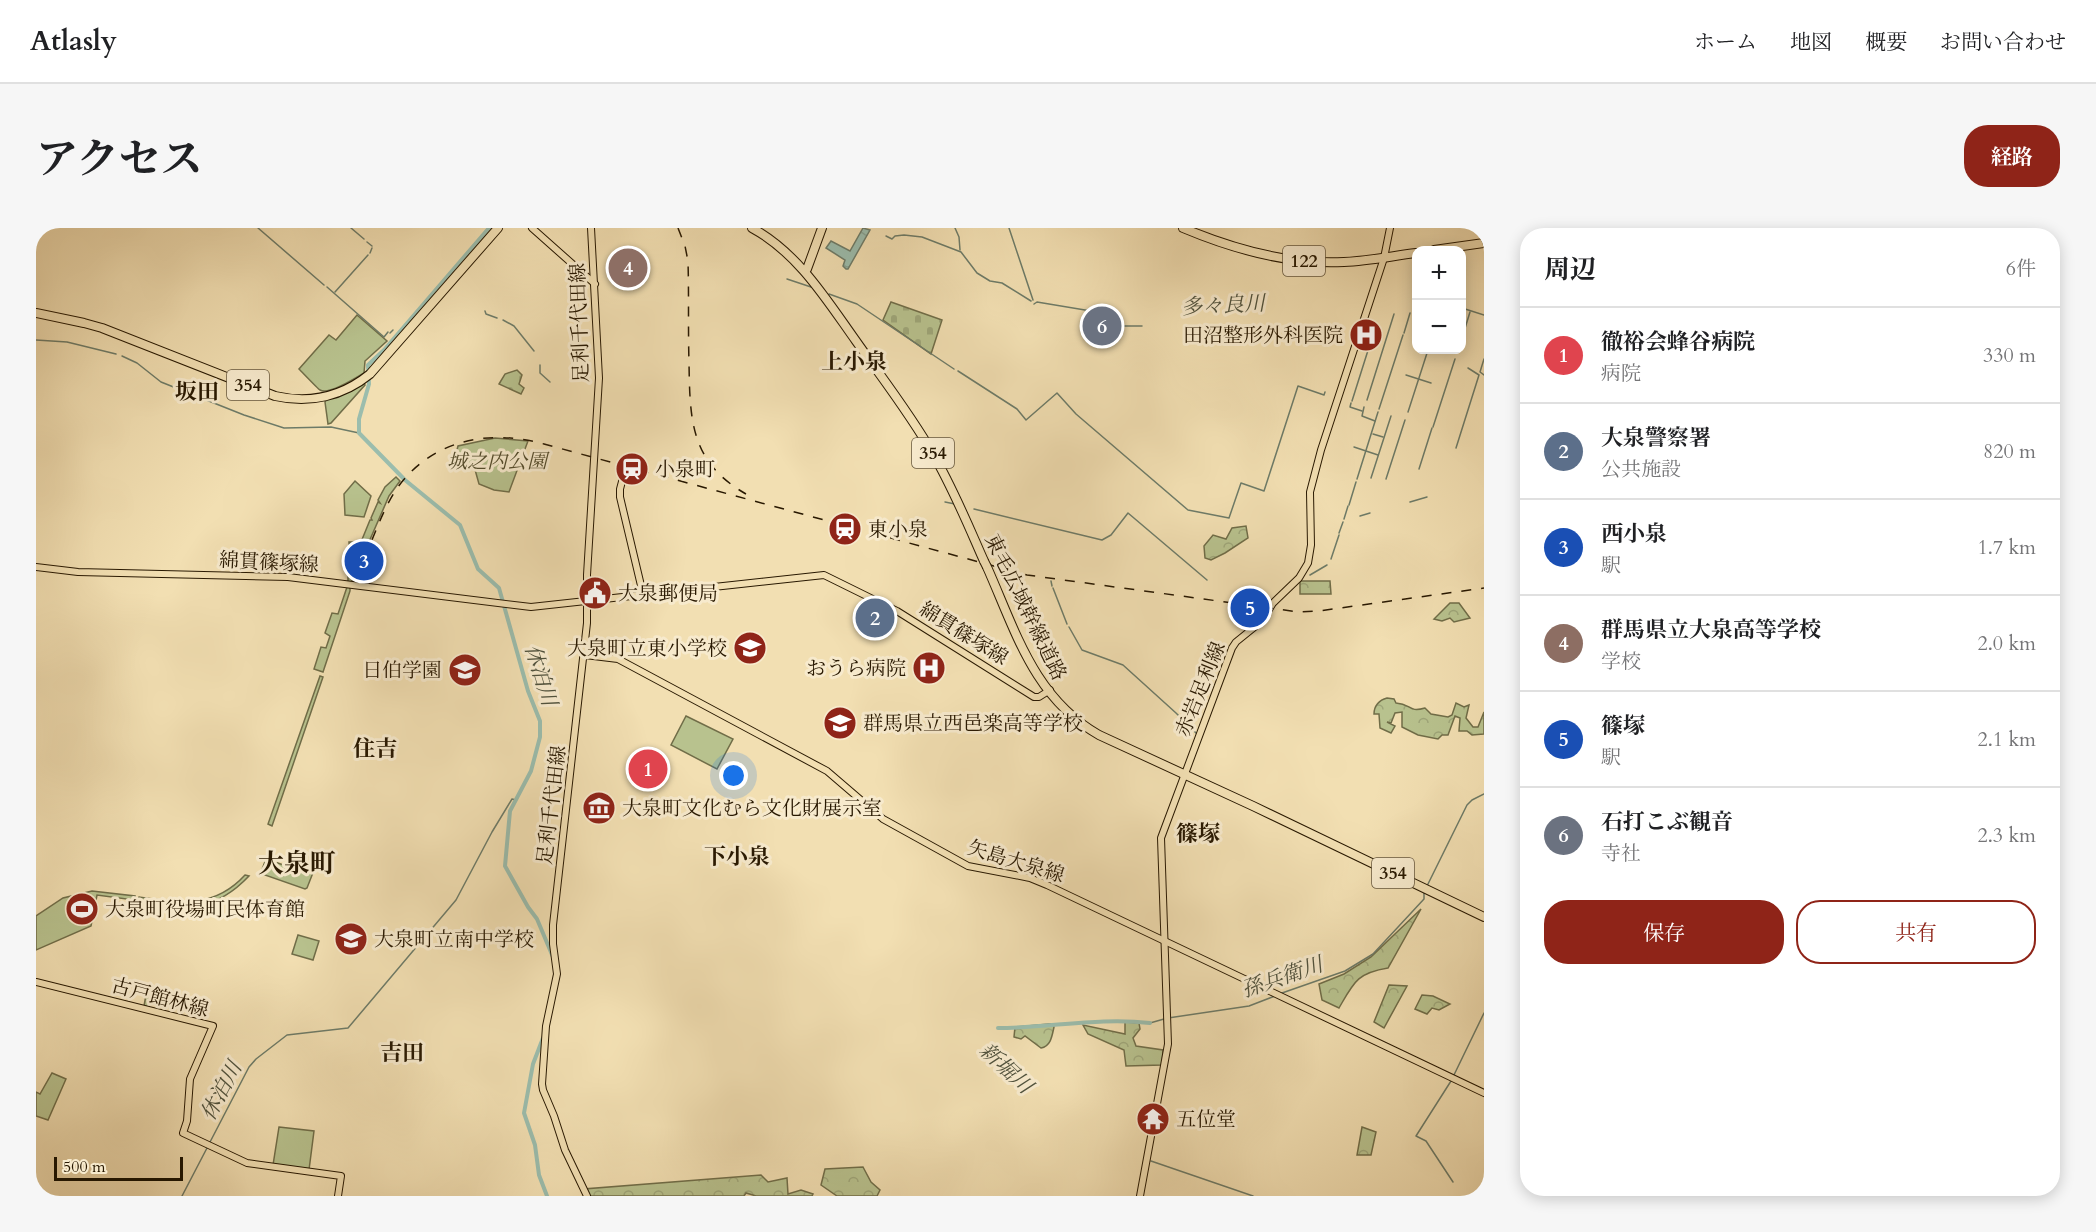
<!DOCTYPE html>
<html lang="ja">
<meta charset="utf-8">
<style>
body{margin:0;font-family:Cardo,"Noto Serif JP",serif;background:#f6f6f6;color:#202124}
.controls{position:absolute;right:18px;top:18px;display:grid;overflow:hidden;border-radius:12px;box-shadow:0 3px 15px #0003}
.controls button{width:54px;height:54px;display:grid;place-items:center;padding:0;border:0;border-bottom:2px solid #e0e0e0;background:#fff;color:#202124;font:30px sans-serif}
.scale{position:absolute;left:18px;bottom:15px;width:129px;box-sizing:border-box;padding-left:6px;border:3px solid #281801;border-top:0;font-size:16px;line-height:21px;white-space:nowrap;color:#281801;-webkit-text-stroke:4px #f7eacd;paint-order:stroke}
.you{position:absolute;left:698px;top:548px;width:21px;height:21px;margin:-15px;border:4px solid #fff;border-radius:50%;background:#1a73e8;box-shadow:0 0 0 9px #1a73e833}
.badge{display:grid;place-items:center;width:39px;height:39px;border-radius:50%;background:#8f2418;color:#fff;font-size:20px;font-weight:700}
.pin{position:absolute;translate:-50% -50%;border:3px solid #fff;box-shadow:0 2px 6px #0006}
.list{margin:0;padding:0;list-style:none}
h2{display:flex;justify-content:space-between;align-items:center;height:78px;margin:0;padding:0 24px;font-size:26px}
h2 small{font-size:20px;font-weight:400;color:#757577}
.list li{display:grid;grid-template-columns:39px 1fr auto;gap:18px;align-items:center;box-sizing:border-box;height:96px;padding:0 24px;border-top:2px solid #e0e0e0}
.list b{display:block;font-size:22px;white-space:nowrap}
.list p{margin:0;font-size:20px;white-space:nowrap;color:#757577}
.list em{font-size:20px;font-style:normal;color:#757577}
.actions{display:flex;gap:12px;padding:18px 24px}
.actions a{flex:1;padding:14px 0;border:2px solid #8f2418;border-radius:24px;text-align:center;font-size:21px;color:#8f2418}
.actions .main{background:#8f2418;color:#fff}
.map{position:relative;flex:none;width:1448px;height:968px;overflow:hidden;border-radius:24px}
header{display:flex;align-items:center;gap:36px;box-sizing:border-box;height:84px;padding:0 30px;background:#fff;border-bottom:2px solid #e0e0e0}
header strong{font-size:28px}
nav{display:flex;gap:33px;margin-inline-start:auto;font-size:21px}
.intro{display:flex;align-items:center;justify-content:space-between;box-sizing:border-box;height:144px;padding:0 36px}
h1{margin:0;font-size:42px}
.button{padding:15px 27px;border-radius:24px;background:#8f2418;color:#fff;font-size:21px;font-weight:700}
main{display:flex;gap:36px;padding:0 36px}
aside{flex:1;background:#fff;border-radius:24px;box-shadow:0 3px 15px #0003}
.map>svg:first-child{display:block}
.forest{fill:url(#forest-crowns);stroke:#706d48;stroke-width:1.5}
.cemetery{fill:url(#cemetery-stones);stroke:#706d48;stroke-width:1.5}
.green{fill:#b8c28e;stroke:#706d48;stroke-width:1.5}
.water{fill:url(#water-ripples);stroke:#6d7b68;stroke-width:1.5}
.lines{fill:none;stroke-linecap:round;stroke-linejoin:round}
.stream{stroke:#6d7b68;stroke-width:1.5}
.river{stroke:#9bbdad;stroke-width:4}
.major-casing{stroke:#281801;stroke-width:8}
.highway-casing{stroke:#281801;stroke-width:10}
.major{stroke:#f2dfb2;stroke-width:6}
.highway{stroke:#f2dfb2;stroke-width:8}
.rail{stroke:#281801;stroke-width:1.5;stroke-dasharray:10 10;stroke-linecap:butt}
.highway-bridge-casing{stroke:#281801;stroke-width:10;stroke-linecap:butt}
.highway-bridge{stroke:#f2dfb2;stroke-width:8}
.labels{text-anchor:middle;stroke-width:6;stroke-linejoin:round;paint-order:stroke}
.shield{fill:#f7eacd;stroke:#66573e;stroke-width:1.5}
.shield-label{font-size:18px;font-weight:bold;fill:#281801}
.street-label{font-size:20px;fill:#281801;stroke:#f7eacd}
.poi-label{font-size:20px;fill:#281801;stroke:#f7eacd;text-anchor:start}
.park-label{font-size:20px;font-style:italic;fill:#534b2b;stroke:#f7eacd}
.water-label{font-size:21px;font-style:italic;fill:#50523d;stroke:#f7eacd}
.quarter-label{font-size:22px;font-weight:bold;fill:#281801;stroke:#f7eacd}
.district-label{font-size:26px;font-weight:bold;fill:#281801;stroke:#f7eacd}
</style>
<header>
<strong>Atlasly</strong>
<nav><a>ホーム</a><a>地図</a><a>概要</a><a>お問い合わせ</a></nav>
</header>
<div class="intro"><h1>アクセス</h1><a class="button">経路</a></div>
<main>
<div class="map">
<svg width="1448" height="968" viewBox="0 0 1448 968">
<defs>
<pattern id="forest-crowns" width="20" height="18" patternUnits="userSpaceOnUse" patternTransform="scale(1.5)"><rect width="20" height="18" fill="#b8c28e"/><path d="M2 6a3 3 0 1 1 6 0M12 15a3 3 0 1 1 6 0" fill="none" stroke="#9ea679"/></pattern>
<pattern id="cemetery-stones" width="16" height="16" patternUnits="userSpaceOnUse" patternTransform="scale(1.5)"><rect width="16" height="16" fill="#b8c28e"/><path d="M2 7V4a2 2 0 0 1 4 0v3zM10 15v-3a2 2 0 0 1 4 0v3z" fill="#9ea679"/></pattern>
<pattern id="water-ripples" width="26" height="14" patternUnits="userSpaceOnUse" patternTransform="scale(1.5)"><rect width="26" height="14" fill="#9bbdad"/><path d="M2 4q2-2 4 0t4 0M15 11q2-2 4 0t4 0" fill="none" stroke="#86a293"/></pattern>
</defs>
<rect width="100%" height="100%" fill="#f2dfb2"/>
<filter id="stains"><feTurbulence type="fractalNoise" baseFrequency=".00333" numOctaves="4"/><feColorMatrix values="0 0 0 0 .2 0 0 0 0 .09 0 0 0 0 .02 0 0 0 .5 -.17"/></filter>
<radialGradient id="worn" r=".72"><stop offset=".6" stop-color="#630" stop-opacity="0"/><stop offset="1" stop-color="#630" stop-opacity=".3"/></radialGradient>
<g class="forest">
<path d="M1210 298 1212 310 1189 325 1175 332 1169 330 1168 318 1177 307 1190 311 1196 300Z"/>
<path d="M1264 353H1294L1295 366H1264Z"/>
<path d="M1414 375H1423L1434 390 1418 394 1414 390 1406 393 1398 391Z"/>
<path d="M1351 470 1358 471 1360 475C1376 476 1372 485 1389 480L1395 486 1412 489 1416 487 1420 475 1428 479 1433 477 1430 490 1437 499H1442L1448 484V506L1436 507 1431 503H1423L1424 490 1419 488 1412 507H1406L1402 511 1382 507 1366 499V484L1359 485 1355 495 1351 494 1359 498 1355 505 1344 500 1343 486H1338C1338 478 1343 472 1351 470Z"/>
<path d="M1385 681 1352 740C1321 745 1318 754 1303 780L1286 772 1283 756 1308 746 1335 729Z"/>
<path d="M1353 757 1371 758 1348 800 1338 794Z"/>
<path d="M1386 767 1397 768 1414 776 1403 782 1396 780 1391 786 1379 781Z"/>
<path d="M1089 794 1103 795 1104 801 1097 810 1100 818 1127 822 1126 837 1090 838 1088 822 1052 806 1047 797 1089 806Z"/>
<path d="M1013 796H1016L1018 799C1016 808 1015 818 1005 820L989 808 985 811 978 809 979 799Z"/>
<path d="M1326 899 1340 904 1335 927H1321Z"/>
<path d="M827 939 835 954 844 962 841 968H801L785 957 789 941Z"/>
<path d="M725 947 732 954 751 950 752 966 765 962 777 966 776 968H720L710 965 708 968H553L548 961Z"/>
</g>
<g class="cemetery">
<path d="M855 74 906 92 895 126 847 92Z"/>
<path d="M481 142 486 147 483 156 488 160 485 166 463 156 469 146Z"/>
</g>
<g class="green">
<path d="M321 87 351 113 329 133 328 145C320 150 292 167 284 162 282 161 267 145 263 141L293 107 300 112Z"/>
<path d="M328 154 329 157 295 195 292 196 289 174 291 171Z"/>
<path d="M459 210 492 213 473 264 458 262 443 256 438 238 418 234 422 218Z"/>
<path d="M360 249 364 253 353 268 315 355 312 354V330H314L313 314H325L334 292H336L335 290 342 274 344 275 342 272 349 259Z"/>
<path d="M319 253 335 268 328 289 309 287 308 266Z"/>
<path d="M311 359H314V363L287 444 278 441 285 419 290 420 294 408 289 405 296 385 302 386Z"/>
<path d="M284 448 287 449 236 598 232 596Z"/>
<path d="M650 488 697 511 681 541 635 517Z"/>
<path d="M230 631 262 642 265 632 280 637 271 660 269 661 226 646 225 644Z"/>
<path d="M209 647 213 648C177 686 150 680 102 672L103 669C144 675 178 681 209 647Z"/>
<path d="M56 663 99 668 98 672 61 667 55 698 0 722V688L27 670Z"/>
<path d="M262 707 283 713 277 732 256 726Z"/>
<path d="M104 755 138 765 136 773 115 768 113 779 108 778 110 767 101 764Z"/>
<path d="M16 845 30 851 12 892 0 888V864L4 866Z"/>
<path d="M243 899 278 903 273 942 237 937Z"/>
</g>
<path class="water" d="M827 0 834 2 812 41H810L807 38 809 32 790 20 795 13 814 23Z"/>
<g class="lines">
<g class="stream">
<path d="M222 0 288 57"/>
<path d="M315 0 328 11"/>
<path d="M919 0 923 9 924 22"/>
<path d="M973 0 997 72"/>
<path d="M850 8 856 11 859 8 868 7 886 9 925 24 941 45 954 53 966 55 995 73"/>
<path d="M331 14 336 18"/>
<path d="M334 25 336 20"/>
<path d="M751 51 778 60"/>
<path d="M291 59 348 109 352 104"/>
<path d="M299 64 332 27"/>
<path d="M793 66 821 76 918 141"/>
<path d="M998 76 1001 74 1061 84 1071 92 1087 98H1106"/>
<path d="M1426 80 1448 87"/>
<path d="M449 83 450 86 461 90"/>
<path d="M467 92 478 98 498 123"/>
<path d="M354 105 357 102"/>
<path d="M1368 105 1374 85"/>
<path d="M1426 110 1434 84"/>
<path d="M0 112 31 114 80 126"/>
<path d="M1401 122 1405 123"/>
<path d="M1413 122 1420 124 1421 122"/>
<path d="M86 128 101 135 125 154 208 187 248 200 295 199 323 205"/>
<path d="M1448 131 1444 144 1448 147"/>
<path d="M504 137V145L514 154"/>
<path d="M922 143 981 181 990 192 1021 165 1040 186 1152 282 1193 290 1205 255 1228 263 1262 158 1288 167 1289 164"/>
<path d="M1370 147 1395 155"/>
<path d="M1331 172 1358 86"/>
<path d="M1316 173 1340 97"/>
<path d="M1315 175 1314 179 1326 183"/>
<path d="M1328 179 1326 188 1339 193"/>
<path d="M1343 181 1367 107"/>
<path d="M1372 184 1392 122"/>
<path d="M1397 199 1419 131"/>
<path d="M1337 206 1347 209"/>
<path d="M1318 219 1342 227"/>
<path d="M1420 220 1443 147 1432 140"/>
<path d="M1383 241 1396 200"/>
<path d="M1335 250 1355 188"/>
<path d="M1321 251 1342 184"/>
<path d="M1350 251 1369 192"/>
<path d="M909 274 919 276"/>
<path d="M1374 274 1391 269"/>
<path d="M1313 277 1320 254"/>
<path d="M938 281 1066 312 1075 307 1092 285 1171 352"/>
<path d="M1324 288 1334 285"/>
<path d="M1308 291 1312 278"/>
<path d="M1303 305 1307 294"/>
<path d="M1295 331 1303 307"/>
<path d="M1274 347 1291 337"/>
<path d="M1015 353 1016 358"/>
<path d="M1017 360 1031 396"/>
<path d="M1033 399 1046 422 1087 437 1140 485 1160 505"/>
<path d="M1391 658 1431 577 1436 572 1448 566"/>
<path d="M1246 765 1309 743 1337 726 1388 671V665"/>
<path d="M1132 790 1213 778 1239 768"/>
<path d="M1114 795 1128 791"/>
<path d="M1417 849 1448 785"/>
<path d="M1415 853 1380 908 1390 913 1417 954"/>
<path d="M173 916 213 839 220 831 251 807 312 800 420 672 456 604 476 571 480 572"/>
<path d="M1115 933 1217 968"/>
<path d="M146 968 171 920"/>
</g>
<g class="river">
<path d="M453 0 348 122 332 137 333 156 323 191V205L369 252 424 297 442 341 463 360 492 463 504 493V509L495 543 474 583 469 638 492 679 501 691 517 729"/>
<path d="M962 800C1013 800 1063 789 1114 795"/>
<path d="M507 810 497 836 488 885 499 917 503 947 511 968"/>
</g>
<g class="major-casing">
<g id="major">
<path d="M496 0 559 56"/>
<path d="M588 246 584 261V269L607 366"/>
<path d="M0 339 42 344 252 349 495 379 788 347 861 383 998 469H1003L1014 462"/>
<path d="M549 427 582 431 791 543 847 591 932 638 994 650 1011 657 1448 865"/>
<path d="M0 754 177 798 154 851 151 893 147 905 211 935 305 948 302 968"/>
<path d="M551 968 529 922 518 888 507 862 506 856 510 798 521 746 517 716V697L551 395V347L563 150 555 0"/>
<path d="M1104 968 1132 816 1125 610 1196 420 1200 414 1226 393 1237 375 1263 350 1272 335 1275 317 1274 264 1285 222 1348 30 1354 0"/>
</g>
</g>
<g class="highway-casing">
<g id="highway">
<path d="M716 0C762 25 790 71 820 113 846 150 875 187 897 226 917 260 932 297 948 333"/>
<path d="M1147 0C1197 21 1253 37 1308 34 1332 33 1356 28 1380 25"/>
<path d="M1398 22 1448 15"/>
<path d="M769 43 771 41 786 0"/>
<path d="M0 85 48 95 66 100 239 168C274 176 307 168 334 146L462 0"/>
<path d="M951 339C980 404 998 470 1063 507L1217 578 1448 689"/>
</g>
</g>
<use href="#major" class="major"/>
<use href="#highway" class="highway"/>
<g class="rail">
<path d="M642 0 649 18 652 33C653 67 652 101 653 135 654 192 654 234 710 266"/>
<path d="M328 330C339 307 347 280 362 259 397 211 454 201 508 216L991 347 1263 384 1283 383 1448 360"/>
</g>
<g class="highway-bridge-casing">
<path id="highway-bridge" d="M948 333 951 339"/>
</g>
<use href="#highway-bridge" class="highway-bridge"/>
</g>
<defs>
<g id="hospital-disc" transform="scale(1.725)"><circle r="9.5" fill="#8f2418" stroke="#f7eacd"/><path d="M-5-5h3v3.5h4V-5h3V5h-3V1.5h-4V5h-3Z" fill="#fff"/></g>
<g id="station-disc" transform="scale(1.725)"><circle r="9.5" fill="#8f2418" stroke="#f7eacd"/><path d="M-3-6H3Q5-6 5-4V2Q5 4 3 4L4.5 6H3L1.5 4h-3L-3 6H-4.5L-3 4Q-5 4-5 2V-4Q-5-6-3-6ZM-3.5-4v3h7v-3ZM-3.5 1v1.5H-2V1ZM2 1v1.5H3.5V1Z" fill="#fff"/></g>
<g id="civic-disc" transform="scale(1.725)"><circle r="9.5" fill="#8f2418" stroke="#f7eacd"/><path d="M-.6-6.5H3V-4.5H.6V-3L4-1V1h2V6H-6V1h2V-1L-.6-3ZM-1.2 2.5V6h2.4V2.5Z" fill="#fff"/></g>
<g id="school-disc" transform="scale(1.725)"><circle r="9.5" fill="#8f2418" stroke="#f7eacd"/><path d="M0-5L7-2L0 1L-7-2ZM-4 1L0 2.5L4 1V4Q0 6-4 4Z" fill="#fff"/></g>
<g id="museum-disc" transform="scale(1.725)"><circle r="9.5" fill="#8f2418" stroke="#f7eacd"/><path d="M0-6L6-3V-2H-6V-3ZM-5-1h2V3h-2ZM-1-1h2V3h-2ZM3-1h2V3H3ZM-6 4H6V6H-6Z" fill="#fff"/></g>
<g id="stadium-disc" transform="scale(1.725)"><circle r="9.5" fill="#8f2418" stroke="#f7eacd"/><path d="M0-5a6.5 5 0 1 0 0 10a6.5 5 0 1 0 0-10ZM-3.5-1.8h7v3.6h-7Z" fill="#fff"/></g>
<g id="temple-disc" transform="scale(1.725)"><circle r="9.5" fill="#8f2418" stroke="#f7eacd"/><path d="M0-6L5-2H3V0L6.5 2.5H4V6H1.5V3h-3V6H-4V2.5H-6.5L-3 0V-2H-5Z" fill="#fff"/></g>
</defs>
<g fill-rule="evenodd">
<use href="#hospital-disc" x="1330" y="107"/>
<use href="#station-disc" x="596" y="241"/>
<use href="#station-disc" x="809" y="301"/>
<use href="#civic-disc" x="559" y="365"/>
<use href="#school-disc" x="714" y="420"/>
<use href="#hospital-disc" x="893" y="440"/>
<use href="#school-disc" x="429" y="442"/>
<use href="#school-disc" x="804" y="495"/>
<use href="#museum-disc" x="563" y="580"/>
<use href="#stadium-disc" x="46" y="681"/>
<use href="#school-disc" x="315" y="711"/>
<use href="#temple-disc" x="1117" y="891"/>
</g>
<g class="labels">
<g class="shield">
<rect x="1247" y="18" width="42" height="30" rx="4.5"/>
<rect x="191" y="142" width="42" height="30" rx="4.5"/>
<rect x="876" y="210" width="42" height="30" rx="4.5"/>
<rect x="1336" y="630" width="42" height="30" rx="4.5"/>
</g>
<g class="shield-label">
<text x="1268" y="39">122</text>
<text x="212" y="163">354</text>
<text x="897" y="231">354</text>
<text x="1357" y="651">354</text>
</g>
<g class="street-label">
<text transform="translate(543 95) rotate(-92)" y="7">足利千代田線</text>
<text transform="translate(233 334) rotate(3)" y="7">綿貫篠塚線</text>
<text transform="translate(990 379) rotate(64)" y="7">東毛広域幹線道路</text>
<text transform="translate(928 405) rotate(32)" y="7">綿貫篠塚線</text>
<text transform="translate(1164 461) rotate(-68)" y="7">赤岩足利線</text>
<text transform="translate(515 577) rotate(-83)" y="7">足利千代田線</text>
<text transform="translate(980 633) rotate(17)" y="7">矢島大泉線</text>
<text transform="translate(124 769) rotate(15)" y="7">古戸館林線</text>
</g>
<g class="poi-label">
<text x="1307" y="114" text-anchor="end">田沼整形外科医院</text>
<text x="619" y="248">小泉町</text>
<text x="832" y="308">東小泉</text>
<text x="582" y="372">大泉郵便局</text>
<text x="691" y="427" text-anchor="end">大泉町立東小学校</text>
<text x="870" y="447" text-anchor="end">おうら病院</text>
<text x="406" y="449" text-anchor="end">日伯学園</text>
<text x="827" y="502">群馬県立西邑楽高等学校</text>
<text x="586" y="587">大泉町文化むら文化財展示室</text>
<text x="69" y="688">大泉町役場町民体育館</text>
<text x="338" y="718">大泉町立南中学校</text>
<text x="1140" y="898">五位堂</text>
</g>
<g class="park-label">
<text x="461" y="240">城之内公園</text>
</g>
<g class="water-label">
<text transform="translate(1187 77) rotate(-3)" y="7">多々良川</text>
<text transform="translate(505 447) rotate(73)" y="7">休泊川</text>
<text transform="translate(1246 749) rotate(-19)" y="7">孫兵衛川</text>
<text transform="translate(970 840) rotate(43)" y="7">新堀川</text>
<text transform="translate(185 863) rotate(-62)" y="7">休泊川</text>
</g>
<g class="quarter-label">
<text x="818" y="141">上小泉</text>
<text x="161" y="171">坂田</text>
<text x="339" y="528">住吉</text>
<text x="1162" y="613">篠塚</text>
<text x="701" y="636">下小泉</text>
<text x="366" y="832">吉田</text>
</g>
<g class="district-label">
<text x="261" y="644">大泉町</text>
</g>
</g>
<rect width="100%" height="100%" filter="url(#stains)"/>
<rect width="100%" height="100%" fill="url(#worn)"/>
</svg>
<div class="controls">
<button>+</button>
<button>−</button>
</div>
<div class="scale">500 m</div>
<div class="you"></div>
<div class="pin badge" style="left:612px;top:541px;background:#e0444e">1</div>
<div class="pin badge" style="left:839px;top:390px;background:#5c6f8a">2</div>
<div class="pin badge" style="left:328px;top:333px;background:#1a4fb4">3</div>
<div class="pin badge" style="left:592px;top:40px;background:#8d6e63">4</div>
<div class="pin badge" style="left:1214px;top:380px;background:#1a4fb4">5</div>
<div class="pin badge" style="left:1066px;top:98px;background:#6b7280">6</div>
</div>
<aside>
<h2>周辺<small>6件</small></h2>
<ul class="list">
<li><span class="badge" style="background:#e0444e">1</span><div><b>徹裕会蜂谷病院</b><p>病院</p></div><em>330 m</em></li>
<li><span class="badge" style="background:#5c6f8a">2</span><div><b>大泉警察署</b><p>公共施設</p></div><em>820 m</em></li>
<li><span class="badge" style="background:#1a4fb4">3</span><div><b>西小泉</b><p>駅</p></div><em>1.7 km</em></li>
<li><span class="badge" style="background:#8d6e63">4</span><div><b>群馬県立大泉高等学校</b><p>学校</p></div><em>2.0 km</em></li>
<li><span class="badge" style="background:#1a4fb4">5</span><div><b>篠塚</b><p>駅</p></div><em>2.1 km</em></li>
<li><span class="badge" style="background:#6b7280">6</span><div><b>石打こぶ観音</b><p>寺社</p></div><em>2.3 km</em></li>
</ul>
<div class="actions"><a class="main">保存</a><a>共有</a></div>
</aside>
</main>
